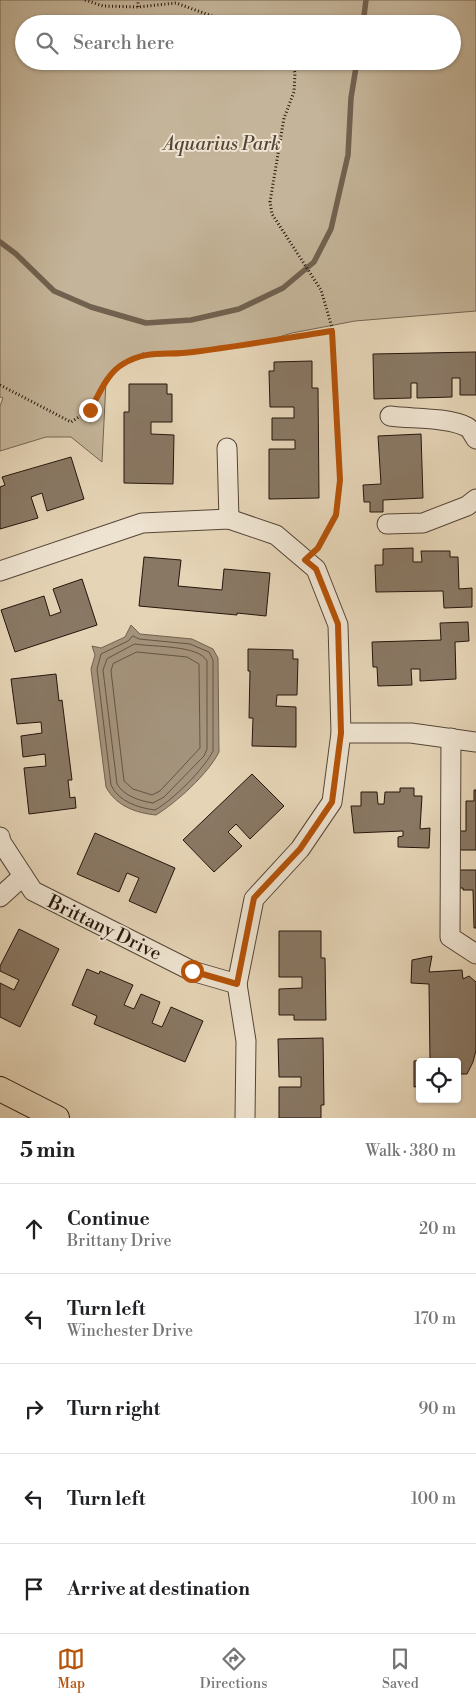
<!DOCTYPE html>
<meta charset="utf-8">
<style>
body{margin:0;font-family:"Libre Bodoni",serif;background:#f2f2f2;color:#202124}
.controls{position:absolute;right:15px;bottom:15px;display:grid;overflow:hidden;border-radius:5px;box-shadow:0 1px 4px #0004}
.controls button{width:45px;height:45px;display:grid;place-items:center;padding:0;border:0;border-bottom:1px solid #e0e0e0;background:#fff;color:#202124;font:25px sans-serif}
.stop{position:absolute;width:15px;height:15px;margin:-11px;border:4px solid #b45309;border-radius:50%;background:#fff}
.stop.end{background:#b45309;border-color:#fff;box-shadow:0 1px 5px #0008}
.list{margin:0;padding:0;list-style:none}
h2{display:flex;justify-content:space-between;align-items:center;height:65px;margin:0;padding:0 20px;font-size:21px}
h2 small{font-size:16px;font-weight:400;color:#757577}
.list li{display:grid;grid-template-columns:32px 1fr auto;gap:15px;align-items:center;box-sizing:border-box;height:90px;padding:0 20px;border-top:1px solid #e0e0e0}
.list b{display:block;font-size:19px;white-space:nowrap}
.list p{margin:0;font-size:16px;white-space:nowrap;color:#757577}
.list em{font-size:16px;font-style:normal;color:#757577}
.icon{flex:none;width:28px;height:28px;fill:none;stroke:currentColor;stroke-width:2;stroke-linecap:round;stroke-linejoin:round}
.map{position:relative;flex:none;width:476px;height:1118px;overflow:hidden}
.search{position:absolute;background:#fff;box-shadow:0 1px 4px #0004;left:15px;right:15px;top:15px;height:55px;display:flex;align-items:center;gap:12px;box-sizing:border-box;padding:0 18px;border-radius:28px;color:#757577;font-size:19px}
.sheet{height:515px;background:#fff}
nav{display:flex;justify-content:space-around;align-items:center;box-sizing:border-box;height:70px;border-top:1px solid #e0e0e0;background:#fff;font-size:14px;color:#757577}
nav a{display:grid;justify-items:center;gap:2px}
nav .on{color:#b45309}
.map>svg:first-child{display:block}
.green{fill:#c4b499;stroke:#746452;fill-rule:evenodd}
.water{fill:#a4937c;stroke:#71614f}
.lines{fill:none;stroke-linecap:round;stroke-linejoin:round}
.shore{stroke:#645444;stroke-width:1}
.stream{stroke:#71614f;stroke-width:5.5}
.building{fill:#897864;stroke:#25150b}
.minor-casing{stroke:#554536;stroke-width:21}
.major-casing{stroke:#25150b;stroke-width:26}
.path{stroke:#25150b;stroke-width:3;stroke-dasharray:1 2.5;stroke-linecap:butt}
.minor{stroke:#eee3d0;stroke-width:19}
.major{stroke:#e5d4b6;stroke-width:24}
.route{stroke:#b45309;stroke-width:6}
.labels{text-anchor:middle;stroke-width:4;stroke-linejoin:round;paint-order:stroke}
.park-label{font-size:19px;font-style:italic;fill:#554536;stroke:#eee3d0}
.street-label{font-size:19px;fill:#25150b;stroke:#eee3d0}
</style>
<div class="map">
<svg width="476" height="1118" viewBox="0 0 476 1118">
<rect width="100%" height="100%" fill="#e5d4b6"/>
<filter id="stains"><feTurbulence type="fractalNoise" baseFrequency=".004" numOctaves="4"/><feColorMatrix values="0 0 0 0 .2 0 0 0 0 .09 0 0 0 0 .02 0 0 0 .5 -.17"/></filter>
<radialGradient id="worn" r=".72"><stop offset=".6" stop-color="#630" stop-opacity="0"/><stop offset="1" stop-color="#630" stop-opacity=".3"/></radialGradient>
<path class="green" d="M0 0H476V311L355 321 292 333 256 344 190 353 143 354 121 364 106 381 102 462 71 437H46L0 451V406L3 398 0 397ZM24 24H452V61H24Z"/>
<path class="water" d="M131 625 140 634 192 639 213 649 218 658 219 752C208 774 177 802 156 815 136 813 116 806 106 787L91 669 95 655 92 646 101 648 125 637Z"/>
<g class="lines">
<g class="shore">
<path d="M133 636 139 639 190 644 209 652 213 660V751C204 769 173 800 155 810 138 808 118 801 111 785L97 669 101 654 128 641Z"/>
<path d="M135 644C152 647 199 645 207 661V749L204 756 164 797 153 803C140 801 124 796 117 784L103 670 107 659Z"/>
<path d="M137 652 187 657 199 664 200 748 160 791 152 795 133 789 124 781 111 671 113 664Z"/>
</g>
<g class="stream">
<path d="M363 24 366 0"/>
<path d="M0 242 16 254 54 291 91 307 146 323 191 320 239 309 283 288 314 262 331 229 348 155 351 98 357 61"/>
</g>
</g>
<g class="building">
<path d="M476 352V395H460V378H452V397L417 398V383H411V398L374 399 373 354Z"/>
<path d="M312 361V388H318L319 498 269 499V449H295V440H272V418H294V407H270L269 371H274V362Z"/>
<path d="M129 384H167V394H172V422H151V434L174 435 173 484 124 483V412H129Z"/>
<path d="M421 434 423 498 383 500V512H370V502H364L363 485 381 484 378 436Z"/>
<path d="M71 457 84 499 47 511 42 493 31 497 38 518 0 529V487L5 485 2 477Z"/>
<path d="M413 548V562H422L421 551H450V557H458L459 589 472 588V607L444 608 443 591 376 592 375 565H383V549Z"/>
<path d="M144 557 181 560 178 586 222 590 224 569 270 573 266 616 237 613V615L139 606Z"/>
<path d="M82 579 97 625 15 652 1 610 44 596 50 616 61 612 53 589Z"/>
<path d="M468 622 469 641 455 642 456 679 420 681V669H411L412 685 378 686 377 667H373L372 642 441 640 440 623Z"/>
<path d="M248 649 293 650V659H298L297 695H277L276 706 296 707V747L252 746 253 718H249L250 671H248Z"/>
<path d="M56 674 59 701 62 700 72 780H68L70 798 75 797 76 808 29 814 24 768 46 766 45 754 23 757 21 736 42 733 41 722 17 724 11 679Z"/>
<path d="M252 774 284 806 250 839 236 824 228 832 242 846 214 872 183 840Z"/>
<path d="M400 788H414V796H422L420 829 430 828 429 848 398 847V837L403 836V831L354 833 351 806H361V792H377L378 804H384L385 792H400Z"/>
<path d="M474 790H476V850H454V831H466V801H474Z"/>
<path d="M95 833 175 868 156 913 129 901 139 878 127 873 119 892 77 874Z"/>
<path d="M459 870H476V928H474L473 890H463V888H459Z"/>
<path d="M19 929 59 949 20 1027 0 1017V983L14 990 19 980 0 971V966Z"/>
<path d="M279 931H321V958H325L326 1020H294V1015H279V989L302 988V977H279Z"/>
<path d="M432 956 429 972 462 970 463 979 469 976 476 982V1050L473 1062 467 1074H457V1062H420V1086L414 1087V1061L430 1059 429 984 411 983 412 960Z"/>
<path d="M87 969 99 974 100 971 133 985 124 1005 134 1009 141 994 160 1002 152 1023 162 1027 171 1007 203 1021 185 1062 94 1024 97 1016 72 1005Z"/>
<path d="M323 1038 324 1105H321V1118H279V1087H301V1077H279L278 1039Z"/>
</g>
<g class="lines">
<g class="minor-casing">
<g id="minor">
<path d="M390 416C411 419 449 417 467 427 471 429 473 435 476 439"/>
<path d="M227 448 229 519"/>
<path d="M387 524 423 523 467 506 476 499"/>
<path d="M0 571 142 523 229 519 276 535 316 569 338 625 341 733 332 802 300 849 254 899 237 984 246 1041 245 1118"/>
<path d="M341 733H411L476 742"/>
<path d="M451 738 450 937 476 954"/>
<path d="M0 837 1 842 33 891 192 971 237 984"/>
<path d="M0 897 23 876"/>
</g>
</g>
<g class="major-casing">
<path id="major" d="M0 1089 57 1118"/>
</g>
<g class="path">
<path d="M85 0 103 6 138 7 176 3 234 24"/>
<path d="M138 7V0"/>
<path d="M292 61 295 73 294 92 284 118 270 202 272 214 321 290 333 331"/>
<path d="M0 385 71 422 90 410 106 381 121 364 143 354 190 353 256 344 333 331 340 480 336 515 319 548"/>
</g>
<use href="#minor" class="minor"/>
<use href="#major" class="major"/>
</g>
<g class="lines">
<path class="route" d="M90 410C99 395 107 373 123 364 147 349 167 356 193 352 240 346 286 338 332 331L340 480 336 515 318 548 305 560 316 569 338 624 341 733 332 802 300 849 254 898 237 984 192 971"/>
</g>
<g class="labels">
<g class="park-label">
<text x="222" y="150">Aquarius Park</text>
</g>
<g class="street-label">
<text transform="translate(105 927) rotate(26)" y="7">Brittany Drive</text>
</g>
</g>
<rect width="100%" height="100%" filter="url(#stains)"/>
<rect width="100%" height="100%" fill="url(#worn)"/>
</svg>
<div class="controls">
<button><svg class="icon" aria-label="locate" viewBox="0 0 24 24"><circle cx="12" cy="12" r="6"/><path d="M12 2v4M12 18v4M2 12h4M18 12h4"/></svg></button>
</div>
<div class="stop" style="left:192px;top:971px"></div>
<div class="stop end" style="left:90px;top:410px"></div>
<div class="search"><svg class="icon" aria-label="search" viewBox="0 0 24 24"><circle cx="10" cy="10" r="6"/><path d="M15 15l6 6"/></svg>Search here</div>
</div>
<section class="sheet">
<h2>5 min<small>Walk · 380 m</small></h2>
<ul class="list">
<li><svg class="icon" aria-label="ahead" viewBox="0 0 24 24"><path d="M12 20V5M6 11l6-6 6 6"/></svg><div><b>Continue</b><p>Brittany Drive</p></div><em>20 m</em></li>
<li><svg class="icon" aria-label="left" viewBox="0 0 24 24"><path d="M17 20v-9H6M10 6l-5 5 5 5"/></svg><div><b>Turn left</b><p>Winchester Drive</p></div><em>170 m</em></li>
<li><svg class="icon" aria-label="right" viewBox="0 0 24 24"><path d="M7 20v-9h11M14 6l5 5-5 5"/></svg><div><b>Turn right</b></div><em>90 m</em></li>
<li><svg class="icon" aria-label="left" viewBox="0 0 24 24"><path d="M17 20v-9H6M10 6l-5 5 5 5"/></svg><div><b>Turn left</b></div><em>100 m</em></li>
<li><svg class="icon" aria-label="arrive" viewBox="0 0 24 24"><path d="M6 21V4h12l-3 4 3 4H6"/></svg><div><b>Arrive at destination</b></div></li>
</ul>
</section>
<nav>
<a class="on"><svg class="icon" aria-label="map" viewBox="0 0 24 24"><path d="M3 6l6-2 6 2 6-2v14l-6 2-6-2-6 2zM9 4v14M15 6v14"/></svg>Map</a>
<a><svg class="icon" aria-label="directions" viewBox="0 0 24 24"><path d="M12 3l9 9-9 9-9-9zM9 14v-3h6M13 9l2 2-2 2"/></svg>Directions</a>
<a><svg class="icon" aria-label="saved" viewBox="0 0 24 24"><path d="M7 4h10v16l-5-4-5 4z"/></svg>Saved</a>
</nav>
